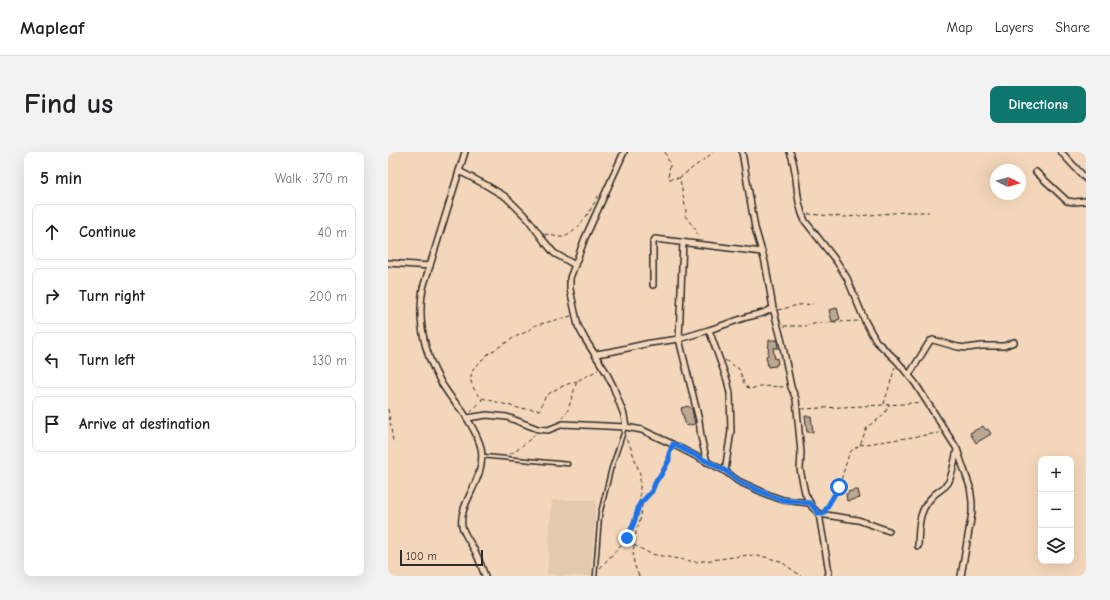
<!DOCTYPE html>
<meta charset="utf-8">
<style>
body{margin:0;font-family:"Comic Neue",sans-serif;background:#f2f2f2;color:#202124}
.controls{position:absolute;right:12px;bottom:12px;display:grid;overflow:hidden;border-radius:8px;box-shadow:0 4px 16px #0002}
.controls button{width:36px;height:36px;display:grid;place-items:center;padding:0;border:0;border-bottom:1px solid #e0e0e0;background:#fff;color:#202124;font:20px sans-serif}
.compass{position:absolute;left:602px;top:12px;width:36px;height:36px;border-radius:50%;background:#fff;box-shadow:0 4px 16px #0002;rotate:95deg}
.scale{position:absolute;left:12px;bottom:10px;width:83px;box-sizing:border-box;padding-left:4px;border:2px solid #2b2b2b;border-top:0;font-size:11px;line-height:14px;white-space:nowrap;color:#2b2b2b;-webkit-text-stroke:3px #f4d7ba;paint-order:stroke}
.stop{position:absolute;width:12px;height:12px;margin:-9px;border:3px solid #1a73e8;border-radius:50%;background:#fff}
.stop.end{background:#1a73e8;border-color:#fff;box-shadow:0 1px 4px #0008}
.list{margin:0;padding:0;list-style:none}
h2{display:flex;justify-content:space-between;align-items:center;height:52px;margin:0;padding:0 16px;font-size:17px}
h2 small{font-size:13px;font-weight:400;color:#757577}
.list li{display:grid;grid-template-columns:26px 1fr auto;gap:12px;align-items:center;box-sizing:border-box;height:56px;margin:0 8px 8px;padding:0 8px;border:1px solid #e0e0e0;border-radius:8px}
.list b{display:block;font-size:15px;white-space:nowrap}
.list em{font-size:13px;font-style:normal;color:#757577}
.icon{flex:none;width:22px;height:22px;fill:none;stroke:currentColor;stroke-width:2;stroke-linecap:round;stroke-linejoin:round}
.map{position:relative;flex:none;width:698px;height:424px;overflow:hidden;border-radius:8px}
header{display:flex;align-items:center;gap:24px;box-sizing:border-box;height:56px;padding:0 20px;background:#fff;border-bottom:1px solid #e0e0e0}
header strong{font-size:19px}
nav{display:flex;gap:22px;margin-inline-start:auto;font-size:14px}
.intro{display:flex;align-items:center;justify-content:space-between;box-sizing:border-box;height:96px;padding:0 24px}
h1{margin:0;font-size:28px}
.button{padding:10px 18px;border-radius:8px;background:#0f766e;color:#fff;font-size:14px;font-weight:700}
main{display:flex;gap:24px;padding:0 24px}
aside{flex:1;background:#fff;border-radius:8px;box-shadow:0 4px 16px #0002}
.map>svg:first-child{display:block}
.built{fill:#e3c9ae}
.building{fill:#bca792;stroke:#2b2b2b}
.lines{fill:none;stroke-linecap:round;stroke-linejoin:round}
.lane-casing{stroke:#2b2b2b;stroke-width:5.5}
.street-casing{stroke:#2b2b2b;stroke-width:8}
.path{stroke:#2b2b2b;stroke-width:1;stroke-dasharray:4 3;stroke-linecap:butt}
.lane{stroke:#f4d7ba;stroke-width:2.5}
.street{stroke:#f4d7ba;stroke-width:5}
.route{stroke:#1a73e8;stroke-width:5}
</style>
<header>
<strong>Mapleaf</strong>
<nav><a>Map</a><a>Layers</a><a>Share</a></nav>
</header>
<div class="intro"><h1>Find us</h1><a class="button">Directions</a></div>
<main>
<aside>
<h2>5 min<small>Walk · 370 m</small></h2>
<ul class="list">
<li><svg class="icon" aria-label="ahead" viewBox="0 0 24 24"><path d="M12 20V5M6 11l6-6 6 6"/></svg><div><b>Continue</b></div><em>40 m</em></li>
<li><svg class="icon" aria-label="right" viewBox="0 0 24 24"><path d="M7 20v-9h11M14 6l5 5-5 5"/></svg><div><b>Turn right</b></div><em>200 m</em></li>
<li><svg class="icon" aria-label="left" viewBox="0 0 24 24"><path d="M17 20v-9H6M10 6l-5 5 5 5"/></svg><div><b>Turn left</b></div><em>130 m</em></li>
<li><svg class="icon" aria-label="arrive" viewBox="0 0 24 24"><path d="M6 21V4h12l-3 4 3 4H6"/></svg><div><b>Arrive at destination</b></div></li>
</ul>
</aside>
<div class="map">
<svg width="698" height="424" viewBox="0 0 698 424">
<rect width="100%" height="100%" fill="#f4d7ba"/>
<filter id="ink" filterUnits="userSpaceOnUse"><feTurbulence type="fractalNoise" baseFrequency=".025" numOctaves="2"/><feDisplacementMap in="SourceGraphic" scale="8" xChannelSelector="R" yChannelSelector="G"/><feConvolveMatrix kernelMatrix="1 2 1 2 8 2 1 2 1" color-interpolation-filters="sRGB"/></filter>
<g filter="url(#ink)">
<path class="built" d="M164 348H208L203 424H171L159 422Z"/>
<g class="building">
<path d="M449 156 452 167 444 170 441 158Z"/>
<path d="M381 188H389L390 196H385L387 207 389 206 390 212H388V214L380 215 378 204 380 203Z"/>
<path d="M300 254 304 257 307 272 298 274 293 256Z"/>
<path d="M417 264H423L425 280H419Z"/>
<path d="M595 274 598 278 600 277 603 282 588 291 582 281Z"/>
<path d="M467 338H470L472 346 459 349 458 342H460V340Z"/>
</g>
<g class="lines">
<g class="lane-casing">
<g id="lane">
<path d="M94 304 180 312"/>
<path d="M207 424 212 362 223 317 235 282 236 275"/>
</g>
</g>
<g class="street-casing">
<g id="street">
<path d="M77 0 35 136C28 174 39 213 62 244 67 251 73 256 77 263 82 271 91 287 93 296 99 326 70 351 74 374 76 383 83 391 87 399 91 407 94 416 97 424"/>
<path d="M236 0 197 86 182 126V137L190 174 197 187 218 220 225 234 236 263 238 275 254 278 282 291 337 319 350 329 381 343 395 348 422 351"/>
<path d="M354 0 367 76 377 110 385 156 394 190 403 235 408 247 413 301 412 317 417 341 424 355 431 362 441 420 440 424"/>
<path d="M402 0C411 21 406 46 417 69L449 110 459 126 477 169 488 189 509 209 527 231 569 297 582 335 584 350V361L573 424"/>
<path d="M673 0 698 27"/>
<path d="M71 19 96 32 118 45 140 67 156 89 166 101 187 113"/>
<path d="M648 20 679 49 686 50 698 49"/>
<path d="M295 90 291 187 311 268 313 285 319 310"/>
<path d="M0 111 42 114"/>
<path d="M265 133V91L267 87 374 100"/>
<path d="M321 178 339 228 342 241 343 279 337 319"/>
<path d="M208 202 226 199 262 191 291 187 321 178 359 165 375 161 385 156"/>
<path d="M521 223 542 189 545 188 570 195 579 196 594 194H616L626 190"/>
<path d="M79 266 99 263 119 265 150 277 160 278 175 272 238 275"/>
<path d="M431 362 470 368 501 379"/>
<path d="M530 394C531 373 530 358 546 343 551 338 556 337 560 331 564 325 567 306 569 298"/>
</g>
</g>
<g class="path">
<path d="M277 0 282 13 280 26 282 27 291 26 292 27 298 59 297 64 308 78 311 87"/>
<path d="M291 26 326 0"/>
<path d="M420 62 458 65 517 60H541"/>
<path d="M157 82C162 83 168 85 173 85 188 85 204 56 210 44"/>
<path d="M390 158 410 153 425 152"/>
<path d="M396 174H417L430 171 470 169"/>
<path d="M337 208 351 217 356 231 360 236 363 237 371 234 398 235"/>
<path d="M94 246 130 256 151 258C155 254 153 253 155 249 159 239 179 232 189 229"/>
<path d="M496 252 507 215"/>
<path d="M0 257 5 289"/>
<path d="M414 257 515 252 533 250"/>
<path d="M83 260 94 248 86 237 82 227 85 217 100 202 127 185 140 179 145 174 183 164"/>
<path d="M174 266 180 258 189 229 210 218"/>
<path d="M472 293 551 281"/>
<path d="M122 302 129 298 148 282"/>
<path d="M251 353 264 339 281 308 283 298"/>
<path d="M437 358 451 335 461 302 464 298 472 293 479 275 496 263 501 253"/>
<path d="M246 393 263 402 308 410 361 403 377 405 392 409 413 424"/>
<path d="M212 416 239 386 250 359 252 345V322L243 296 238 287"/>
<path d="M251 424 246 412 245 400 248 380 253 365 254 350"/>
</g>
<use href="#lane" class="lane"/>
<use href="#street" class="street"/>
</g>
</g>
<g class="lines" filter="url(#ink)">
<path class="route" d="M239 386 246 371 251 353 264 339 268 329 273 323 281 308V302L285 292 338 319 350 329 381 343 395 348 422 351 431 362H435L451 335"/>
</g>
</svg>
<div class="controls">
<button>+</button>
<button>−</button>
<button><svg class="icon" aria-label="layers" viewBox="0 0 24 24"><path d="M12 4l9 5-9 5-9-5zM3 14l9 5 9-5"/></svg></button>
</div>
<svg class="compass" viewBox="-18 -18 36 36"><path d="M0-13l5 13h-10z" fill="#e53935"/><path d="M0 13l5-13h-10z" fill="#757577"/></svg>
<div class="scale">100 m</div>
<div class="stop" style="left:451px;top:335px"></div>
<div class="stop end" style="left:239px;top:386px"></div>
</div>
</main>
